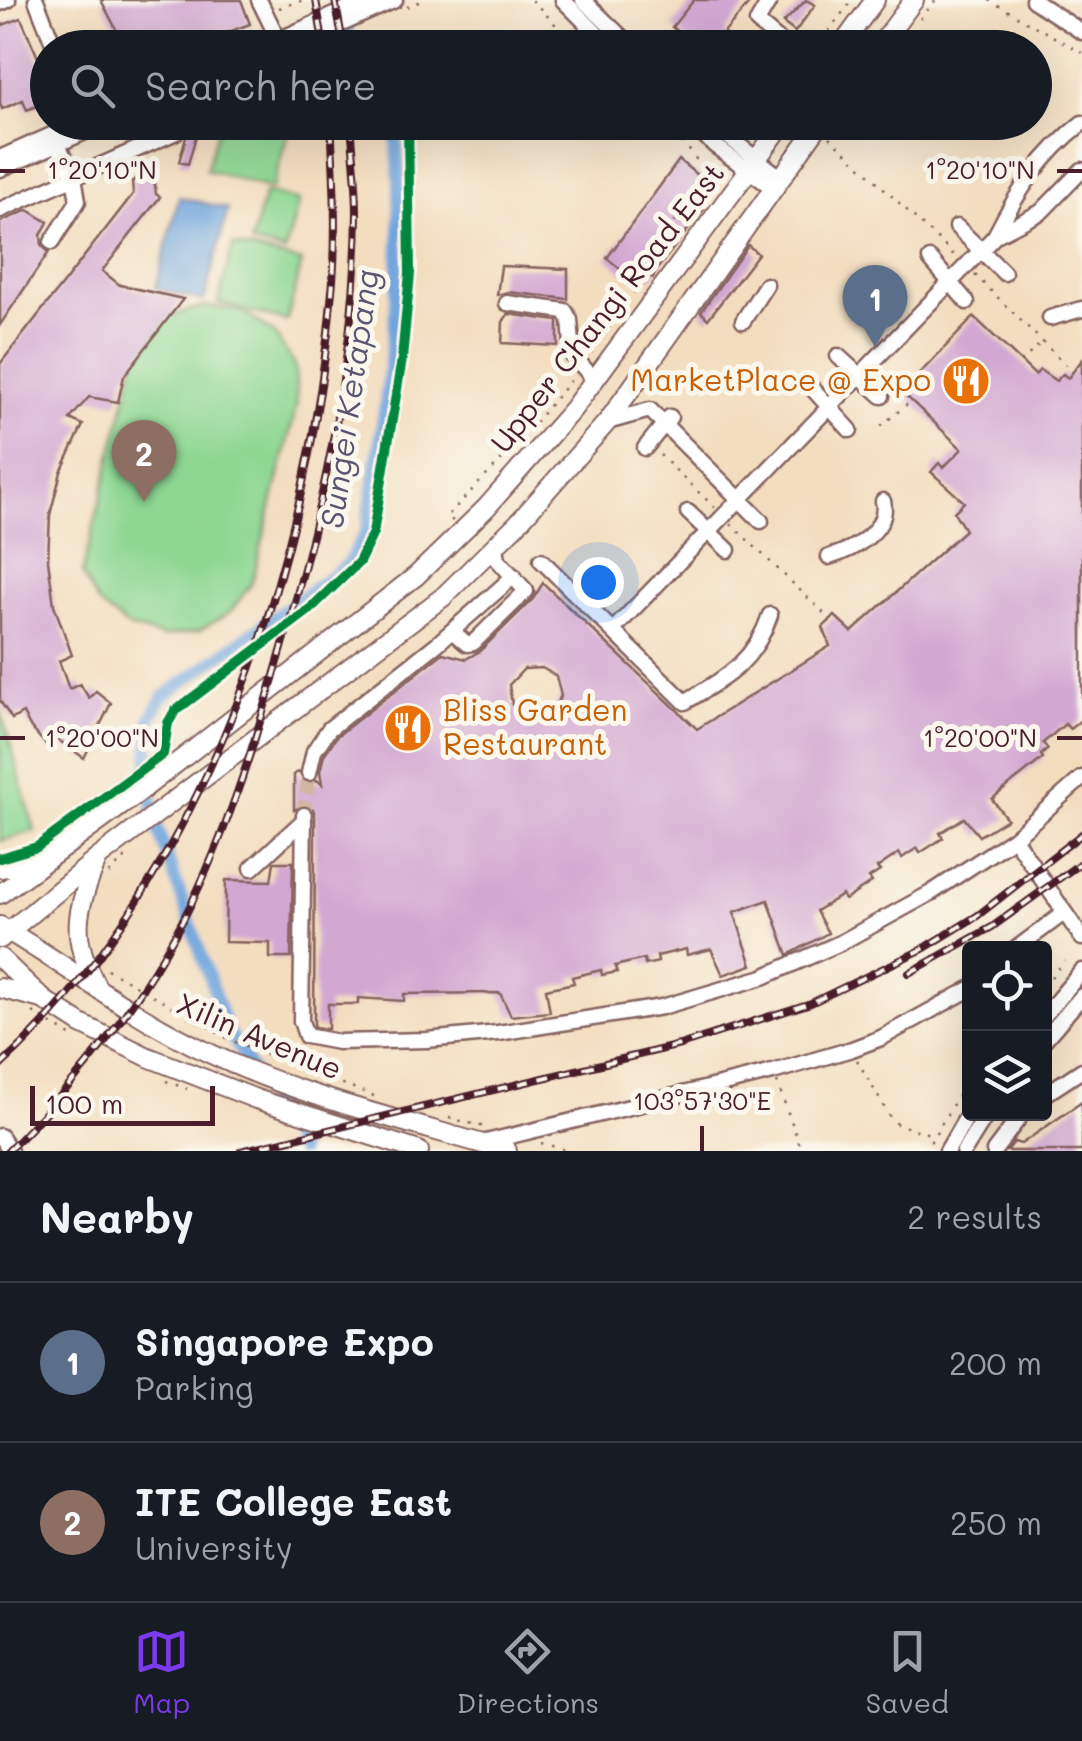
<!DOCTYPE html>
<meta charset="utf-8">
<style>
body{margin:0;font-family:Mali,sans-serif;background:#242831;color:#f1f3f6}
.controls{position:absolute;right:30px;bottom:30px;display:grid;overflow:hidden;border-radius:10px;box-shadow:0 10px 40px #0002}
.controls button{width:90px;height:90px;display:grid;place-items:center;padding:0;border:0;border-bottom:2px solid #363941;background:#171b24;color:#f1f3f6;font:50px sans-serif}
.scale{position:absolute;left:30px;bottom:25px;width:185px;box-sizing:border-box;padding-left:10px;border:5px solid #4a1f2b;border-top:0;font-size:28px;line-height:35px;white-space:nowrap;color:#4a1f2b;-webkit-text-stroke:8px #fbf7ec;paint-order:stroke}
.you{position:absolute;left:598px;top:582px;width:35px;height:35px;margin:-25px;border:8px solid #fff;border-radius:50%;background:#1a73e8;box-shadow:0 0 0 15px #1a73e833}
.badge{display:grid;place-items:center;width:65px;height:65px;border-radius:50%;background:#7c3aed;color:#fff;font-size:32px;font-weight:700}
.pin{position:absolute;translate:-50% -82px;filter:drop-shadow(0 2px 5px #0008)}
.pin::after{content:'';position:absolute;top:52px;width:35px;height:30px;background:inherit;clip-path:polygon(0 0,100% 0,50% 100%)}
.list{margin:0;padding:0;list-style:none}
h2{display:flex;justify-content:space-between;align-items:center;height:130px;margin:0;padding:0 40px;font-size:42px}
h2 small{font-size:32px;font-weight:400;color:#9ea1a6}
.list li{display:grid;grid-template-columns:65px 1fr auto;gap:30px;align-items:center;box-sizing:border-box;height:160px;padding:0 40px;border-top:2px solid #363941}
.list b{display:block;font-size:38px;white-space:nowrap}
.list p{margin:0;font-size:32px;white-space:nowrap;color:#9ea1a6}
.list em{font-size:32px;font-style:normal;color:#9ea1a6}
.icon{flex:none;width:55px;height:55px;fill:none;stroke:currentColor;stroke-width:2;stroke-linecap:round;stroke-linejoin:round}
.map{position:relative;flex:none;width:1082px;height:1151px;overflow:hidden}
.search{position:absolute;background:#171b24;box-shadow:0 10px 40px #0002;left:30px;right:30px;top:30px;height:110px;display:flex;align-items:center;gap:25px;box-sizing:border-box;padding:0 35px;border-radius:55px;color:#9ea1a6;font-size:38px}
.sheet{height:450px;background:#171b24}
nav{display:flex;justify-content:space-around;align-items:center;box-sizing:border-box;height:140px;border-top:2px solid #363941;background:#171b24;font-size:28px;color:#9ea1a6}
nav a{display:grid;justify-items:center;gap:5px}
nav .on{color:#7c3aed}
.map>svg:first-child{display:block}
.green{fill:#8ed793;stroke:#6c7b5f;stroke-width:2.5}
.water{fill:#6fa5dd;stroke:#5c6284;stroke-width:2.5}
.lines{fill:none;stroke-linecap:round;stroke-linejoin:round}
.canal{stroke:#6fa5dd;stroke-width:12}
.building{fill:#d2a8d2;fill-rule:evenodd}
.minor-tunnel{stroke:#d1b7a1;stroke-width:14;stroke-dasharray:14 7;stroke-linecap:butt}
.minor-casing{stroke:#85625f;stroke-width:19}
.major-casing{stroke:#85625f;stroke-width:22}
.path{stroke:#85625f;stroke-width:2.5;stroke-dasharray:2.5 8;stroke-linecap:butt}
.minor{stroke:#fff;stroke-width:14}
.major{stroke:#fff;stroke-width:18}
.rail-casing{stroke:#4a1f2b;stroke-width:8}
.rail{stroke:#fbf7ec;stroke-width:4;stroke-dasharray:11;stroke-linecap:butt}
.cycleway-casing{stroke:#fbf7ec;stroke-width:16}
.cycleway{stroke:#00873e;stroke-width:10}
.ticks{fill:none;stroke:#4a1f2b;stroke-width:4}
.labels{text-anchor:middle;stroke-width:10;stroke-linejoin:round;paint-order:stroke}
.street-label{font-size:30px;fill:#4a1f2b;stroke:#fbf7ec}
.food-label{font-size:30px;fill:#c56008;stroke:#fbf7ec;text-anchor:end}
.water-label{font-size:32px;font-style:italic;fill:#595572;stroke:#fbf7ec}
.ticks-label{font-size:25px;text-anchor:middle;fill:#4a1f2b;stroke:#fbf7ec;stroke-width:10;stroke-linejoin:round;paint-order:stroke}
</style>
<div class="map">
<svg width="1082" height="1151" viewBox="0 0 1082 1151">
<rect width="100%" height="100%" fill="#fbf7ec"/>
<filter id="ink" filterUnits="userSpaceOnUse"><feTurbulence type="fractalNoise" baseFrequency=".01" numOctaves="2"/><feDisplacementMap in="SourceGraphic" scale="20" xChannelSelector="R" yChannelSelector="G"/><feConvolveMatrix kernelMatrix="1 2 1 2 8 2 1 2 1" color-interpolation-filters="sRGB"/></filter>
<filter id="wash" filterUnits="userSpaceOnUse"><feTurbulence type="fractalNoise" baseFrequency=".0048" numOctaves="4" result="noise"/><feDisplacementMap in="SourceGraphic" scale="40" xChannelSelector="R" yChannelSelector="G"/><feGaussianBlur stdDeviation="2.25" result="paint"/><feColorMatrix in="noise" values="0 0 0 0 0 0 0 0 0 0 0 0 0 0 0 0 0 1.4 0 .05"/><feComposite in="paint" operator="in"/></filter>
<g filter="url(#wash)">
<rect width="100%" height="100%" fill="#f3ddbf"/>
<g class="green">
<path d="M220 122 278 123 290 126 272 189 206 170Z"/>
<path d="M265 192 299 201 285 252 251 243Z"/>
<path d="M233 245 302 262 287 321 218 303Z"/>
<path d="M206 306 244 312 275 334 295 367 297 404 252 583 230 612 199 631 163 637 128 627 99 605 82 574 140 341 169 316Z"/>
<path d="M0 708 35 831 0 841Z"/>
</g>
<path class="water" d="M179 197 228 209 204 301 156 288Z"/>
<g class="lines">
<g class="canal">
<path d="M343 0 350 43 354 48"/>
<path d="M299 1151 227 1029 155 821 148 774 150 719 164 696 346 565 366 532C387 396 409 260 395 122"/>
</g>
</g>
<g id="blocks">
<g class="building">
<path d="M101 0H241L250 24 202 42 182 39 165 48H126Z"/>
<path d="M694 0H752L724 33 742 48H697L672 27Z"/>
<path d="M806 0 815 5 795 32 783 23Z"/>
<path d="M21 18 42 67 45 66 48 72V101L27 110 23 100 2 109 0 104V26Z"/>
<path d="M189 126 198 129 188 164 179 162Z"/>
<path d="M679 160 703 180 689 199 704 209 657 269 653 278 640 270 632 279 607 258Z"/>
<path d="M140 174 154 178 156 194 160 197 102 271 120 285 183 299 124 376 118 402 89 397 70 419 83 425 61 472 50 515 48 560 54 605 72 655 59 661 69 689 80 684 89 698 96 691 111 703 84 758 54 737 46 745 29 725 23 713 12 719 0 701V364L133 194 132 182Z"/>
<path d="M28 210 48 222 41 235 42 246 49 252 0 325V222Z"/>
<path d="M748 245 758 254 708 319 701 312Z"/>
<path d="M501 266 568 269V299L508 292 497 295Z"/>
<path d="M508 314 558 321V346L502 343 503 322Z"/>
<path d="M974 317 1035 375 1040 370 1056 381 1063 374 1068 378 1082 360V719L1070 729 1065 724 1043 743 1048 749 1041 755 1043 758 992 799 1007 819 979 836 964 818 940 833 943 838 920 853 917 848 902 858 899 853 877 868 880 871 869 878 872 882 845 900 842 895 816 911 828 933 788 955 768 900 734 912 752 965 723 975 711 949 687 955 686 949 657 956 658 962 645 965 644 959 615 966 617 972 602 975 601 970 572 977 574 983 546 989 550 1012 511 1016 500 993 404 994V1001L358 998V1004H328V1029L314 1027 315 815 313 809 305 805 294 810V774L299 772 306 783 317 780 322 784 320 771 324 755 337 736 443 653 466 659 480 651 533 599 543 583 697 729 830 646 823 627 835 616 852 632 965 530 954 512 964 502 931 472 939 463 943 468 962 449 902 392ZM542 668 556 676 561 696 551 712 533 718 512 705 509 685 524 669Z"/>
<path d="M274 862H293L291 958H270V943L225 942 226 880 271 881Z"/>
<path d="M1082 1102V1151H1007L1014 1142 1021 1144Z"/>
</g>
</g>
</g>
<g filter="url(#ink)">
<use href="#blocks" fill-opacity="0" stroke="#85625f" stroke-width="2.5"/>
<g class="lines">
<path class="minor-tunnel" d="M304 815 309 773"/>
<g class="minor-casing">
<g id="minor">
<path d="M36 0 55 48"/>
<path d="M259 0 282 47"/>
<path d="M563 0 611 48"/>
<path d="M583 0 633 48"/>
<path d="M770 0 757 22 788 48"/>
<path d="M1033 0 1082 32"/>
<path d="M0 3 8 0"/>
<path d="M261 48 367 0"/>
<path d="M288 48 395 0"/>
<path d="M690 122 714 145 773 188"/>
<path d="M709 122 780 177"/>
<path d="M0 158 81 122"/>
<path d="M0 169 108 122"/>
<path d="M0 210 176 132"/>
<path d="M957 227 1004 273"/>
<path d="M996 234C1018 190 1043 154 1082 123"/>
<path d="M52 242 78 201 74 177 53 135"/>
<path d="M930 259 967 302"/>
<path d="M507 303 565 311 570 320 573 356 595 380"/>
<path d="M1050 318 1082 309"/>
<path d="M743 321 766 285"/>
<path d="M838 356 882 396"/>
<path d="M812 388 850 430"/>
<path d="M607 422 650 410 761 521"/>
<path d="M645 448 670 417"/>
<path d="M688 512 728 550"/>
<path d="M829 557C853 550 890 530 883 501"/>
<path d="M541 560 685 702C726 677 754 663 770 615"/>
<path d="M613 630 996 235 1041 212 1082 170"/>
<path d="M452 631 467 644 473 643 526 591 498 560 496 545"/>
<path d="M309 773 314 751 329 729 437 644 514 576"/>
<path d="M304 815 301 1021 306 1036 338 1042 427 1040 498 1033 662 1007 763 977 840 943 931 893 1014 838 1082 778"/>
<path d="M1014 838 1082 938"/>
<path d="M252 868 304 820"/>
<path d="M1017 948 1064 913"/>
<path d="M1044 1016 1082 971"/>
<path d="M1044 1040 1082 996"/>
<path d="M1044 1095 1082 1070"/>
<path d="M0 1136 10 1151"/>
<path d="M482 1143 773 1072 852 1049 881 1038 970 989"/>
<path d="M947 1151 970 1111"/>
<path d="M964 1151 987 1114"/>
<path d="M994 1151 1022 1114"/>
</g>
</g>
<g class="major-casing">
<g id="major">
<path d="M840 48 875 0"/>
<path d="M878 48 914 0"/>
<path d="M97 860C75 914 70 935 97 987"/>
<path d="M0 868 37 863"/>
<path d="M0 894 133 797 416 576 486 508 573 409 784 122"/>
<path d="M0 926C64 964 123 1009 189 1043 287 1094 401 1120 507 1151"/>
<path d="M0 939 98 858 443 597 518 523 608 421 821 122"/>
<path d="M0 958 44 1000 81 1024 148 1057 256 1099 419 1151"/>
<path d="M0 988 38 998"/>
</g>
</g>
<g class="path">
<path d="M532 0 578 48"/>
<path d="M989 0 1082 53"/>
<path d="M407 7 423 0"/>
<path d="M279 8 304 0"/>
<path d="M920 19 936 0"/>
<path d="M816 48 852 0"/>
<path d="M120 128 133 122"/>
<path d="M750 130 751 136"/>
<path d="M834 130 840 122"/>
<path d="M830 137 955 256"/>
<path d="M706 177 719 174"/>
<path d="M975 275 1077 376"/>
<path d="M591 353 635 291V277L640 267 703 185C706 159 678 140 661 122"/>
<path d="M1021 362 1041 343"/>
<path d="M881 426 911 401"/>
<path d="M660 455 715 508"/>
<path d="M453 521 447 516 519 442 574 376"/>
<path d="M731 524 832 621"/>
<path d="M109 874 128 855"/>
<path d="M107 969 230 1040 379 1098"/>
<path d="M1044 985 1065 961"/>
<path d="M33 1012 77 1040"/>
<path d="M857 1060 890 1117 897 1124 933 1135"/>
<path d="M166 1081 187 1089"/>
<path d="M777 1082 802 1151"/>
<path d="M449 1118 485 1127"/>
<path d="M541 1143 570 1151"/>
<path d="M925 1151 970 1076"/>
</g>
<use href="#minor" class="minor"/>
<use href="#major" class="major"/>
<g class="rail-casing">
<g id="rail">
<path d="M316 0 324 48"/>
<path d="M335 0 344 48"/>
<path d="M909 973 992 927 1082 862"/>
<path d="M0 1066C208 876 311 556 333 281 337 228 334 176 331 122"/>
<path d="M8 1151C81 1079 147 994 192 902 233 818 259 727 285 638 325 498 355 359 357 213 357 183 353 153 351 122"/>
<path d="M241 1151 680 1045 811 1003 923 949 977 916 1082 834"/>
</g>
</g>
<use href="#rail" class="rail"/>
<g class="cycleway-casing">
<path id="cycleway" d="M0 858 37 847 163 754 168 723 175 711 309 610 359 562 373 533 402 359 410 273 408 122"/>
</g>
<use href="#cycleway" class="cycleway"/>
</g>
</g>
<path class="ticks" d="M0 171H25M1057 171H1082M0 738H25M1057 738H1082M702 1126V1151"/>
<defs>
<g id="restaurant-disc" transform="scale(2.5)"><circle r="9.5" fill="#e8710a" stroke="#fbf7ec"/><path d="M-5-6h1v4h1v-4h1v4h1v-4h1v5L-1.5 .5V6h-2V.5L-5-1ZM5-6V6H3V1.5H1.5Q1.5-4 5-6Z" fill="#fff"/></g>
</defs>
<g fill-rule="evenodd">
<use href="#restaurant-disc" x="966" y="381"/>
<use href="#restaurant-disc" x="408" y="728"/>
</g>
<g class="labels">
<g class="street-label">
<text transform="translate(608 308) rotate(-52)" y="10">Upper Changi Road East</text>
<text transform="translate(259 1037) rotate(23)" y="10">Xilin Avenue</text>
</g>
<g class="food-label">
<text x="931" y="391">MarketPlace @ Expo</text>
<text x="443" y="721" text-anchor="start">Bliss Garden<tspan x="443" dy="34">Restaurant</tspan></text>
</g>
<g class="water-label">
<text transform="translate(350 399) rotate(-82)" y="11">Sungei Ketapang</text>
</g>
</g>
<g class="ticks-label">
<text x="102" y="179">1°20'10"N</text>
<text x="980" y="179">1°20'10"N</text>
<text x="102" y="747">1°20'00"N</text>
<text x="980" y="747">1°20'00"N</text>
<text x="702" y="1110">103°57'30"E</text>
</g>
</svg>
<div class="controls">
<button><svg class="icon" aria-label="locate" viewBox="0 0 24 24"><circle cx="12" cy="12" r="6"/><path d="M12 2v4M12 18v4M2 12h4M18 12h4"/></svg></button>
<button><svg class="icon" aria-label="layers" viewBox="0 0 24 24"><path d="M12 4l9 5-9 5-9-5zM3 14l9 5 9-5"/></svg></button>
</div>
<div class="scale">100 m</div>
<div class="you"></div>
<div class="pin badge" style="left:875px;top:347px;background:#5c6f8a">1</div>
<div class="pin badge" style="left:144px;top:502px;background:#8d6e63">2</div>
<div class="search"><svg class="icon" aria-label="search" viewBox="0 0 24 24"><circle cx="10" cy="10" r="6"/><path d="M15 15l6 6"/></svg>Search here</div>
</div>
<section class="sheet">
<h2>Nearby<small>2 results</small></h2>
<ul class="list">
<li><span class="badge" style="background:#5c6f8a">1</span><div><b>Singapore Expo</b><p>Parking</p></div><em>200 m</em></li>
<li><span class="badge" style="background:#8d6e63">2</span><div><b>ITE College East</b><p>University</p></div><em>250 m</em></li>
</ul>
</section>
<nav>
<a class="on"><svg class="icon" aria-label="map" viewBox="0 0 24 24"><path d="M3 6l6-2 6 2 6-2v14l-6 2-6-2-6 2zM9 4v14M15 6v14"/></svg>Map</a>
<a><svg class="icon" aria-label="directions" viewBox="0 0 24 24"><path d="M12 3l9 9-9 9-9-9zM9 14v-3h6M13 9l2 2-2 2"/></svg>Directions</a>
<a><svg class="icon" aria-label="saved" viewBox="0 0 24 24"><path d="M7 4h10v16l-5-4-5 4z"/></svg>Saved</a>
</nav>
